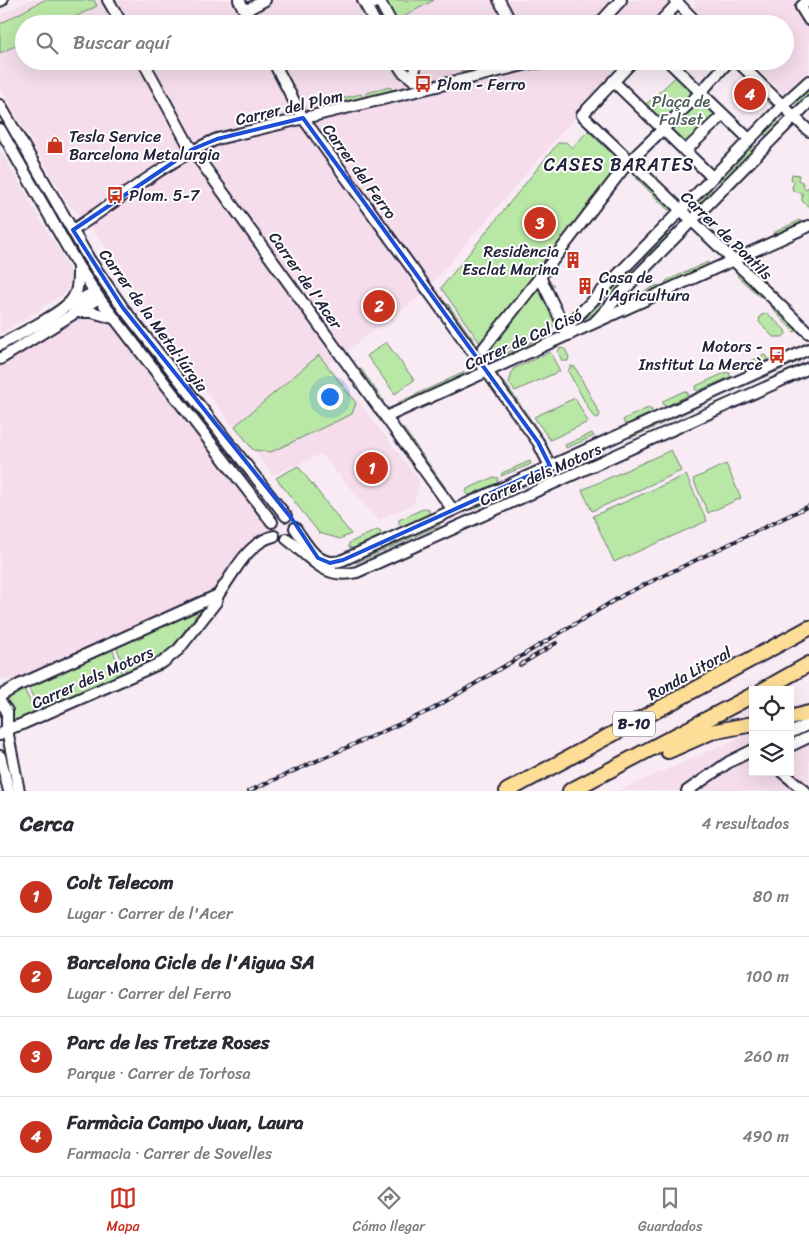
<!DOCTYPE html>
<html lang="es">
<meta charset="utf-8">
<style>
body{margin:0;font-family:Sriracha,sans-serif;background:#f7f7f7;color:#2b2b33}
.controls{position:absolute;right:15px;bottom:15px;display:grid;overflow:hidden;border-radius:0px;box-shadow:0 5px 20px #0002}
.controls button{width:45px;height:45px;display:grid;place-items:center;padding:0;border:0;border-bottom:1px solid #e1e1e2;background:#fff;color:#2b2b33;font:25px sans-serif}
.you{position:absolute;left:329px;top:396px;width:18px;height:18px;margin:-12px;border:4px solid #fff;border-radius:50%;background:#1a73e8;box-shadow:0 0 0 8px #1a73e833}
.badge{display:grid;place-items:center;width:32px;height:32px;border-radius:50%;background:#c8321e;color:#fff;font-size:16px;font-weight:700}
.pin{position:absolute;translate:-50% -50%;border:2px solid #fff;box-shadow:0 1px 5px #0006}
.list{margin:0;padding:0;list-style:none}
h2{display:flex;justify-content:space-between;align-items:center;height:65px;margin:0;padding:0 20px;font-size:21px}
h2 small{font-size:16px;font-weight:400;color:#7c7c81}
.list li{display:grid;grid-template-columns:32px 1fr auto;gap:15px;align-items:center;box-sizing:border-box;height:80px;padding:0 20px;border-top:1px solid #e1e1e2}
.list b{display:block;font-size:19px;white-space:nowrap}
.list p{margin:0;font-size:16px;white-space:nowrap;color:#7c7c81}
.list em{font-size:16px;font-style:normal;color:#7c7c81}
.icon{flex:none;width:28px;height:28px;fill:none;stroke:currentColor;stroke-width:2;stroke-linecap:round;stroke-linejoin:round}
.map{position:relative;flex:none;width:809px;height:791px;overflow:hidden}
.search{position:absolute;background:#fff;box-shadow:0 5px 20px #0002;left:15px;right:15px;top:15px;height:55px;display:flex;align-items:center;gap:12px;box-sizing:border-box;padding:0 18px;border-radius:28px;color:#7c7c81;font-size:19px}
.sheet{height:385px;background:#fff}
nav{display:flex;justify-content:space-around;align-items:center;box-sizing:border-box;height:70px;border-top:1px solid #e1e1e2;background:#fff;font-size:14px;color:#7c7c81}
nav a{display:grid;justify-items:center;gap:2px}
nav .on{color:#c8321e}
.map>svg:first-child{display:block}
.built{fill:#f5ddec}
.green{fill:#b9e7a5;stroke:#6e8470}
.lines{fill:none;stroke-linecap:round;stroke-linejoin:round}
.minor-casing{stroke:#22223b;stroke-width:14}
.highway-casing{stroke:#22223b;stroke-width:18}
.minor{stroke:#fff;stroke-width:10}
.highway{stroke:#fedd96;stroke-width:14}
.rail-casing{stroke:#22223b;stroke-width:4}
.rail{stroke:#fff;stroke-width:2;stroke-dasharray:5.5;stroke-linecap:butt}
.marked{fill:none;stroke:#1d4ed8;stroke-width:4;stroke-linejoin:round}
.labels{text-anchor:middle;stroke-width:4;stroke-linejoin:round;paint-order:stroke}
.shield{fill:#fff;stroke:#646476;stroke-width:1}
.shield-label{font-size:15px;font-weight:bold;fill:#22223b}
.poi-label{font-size:16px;fill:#22223b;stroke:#fff;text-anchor:start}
.park-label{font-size:16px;fill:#4f5d5b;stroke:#fff}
.street-label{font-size:16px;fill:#22223b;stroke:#fff}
.neighbourhood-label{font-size:18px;letter-spacing:1px;fill:#22223b;stroke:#fff}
</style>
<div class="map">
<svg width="809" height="791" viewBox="0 0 809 791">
<rect width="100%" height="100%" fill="#f9ebf4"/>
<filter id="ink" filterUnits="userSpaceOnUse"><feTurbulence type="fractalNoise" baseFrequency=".02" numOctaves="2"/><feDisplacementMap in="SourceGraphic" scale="10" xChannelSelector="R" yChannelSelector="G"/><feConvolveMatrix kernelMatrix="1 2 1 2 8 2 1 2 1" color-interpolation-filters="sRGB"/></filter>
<g filter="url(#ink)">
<g class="built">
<path d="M29 0H691L665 24H24V61H623L424 293 329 364 420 481 414 504 378 520 321 454 273 475 161 336 101 240 67 202 0 87V15Z"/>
<path d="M695 0H809V77L786 96 749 61H785V24H710L695 9Z"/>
<path d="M0 150 67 265 71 277 67 292 0 334Z"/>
<path d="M78 312 113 318 271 528 218 595 14 682 0 678V359Z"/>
<path d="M809 709V791H618L753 732V772H790V716Z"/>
</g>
<g class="green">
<path d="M44 0H94L97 6 61 24H24V42L0 53V24Z"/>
<path d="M382 0H434L394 22Z"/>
<path d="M485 65 488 68 460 75 461 70Z"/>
<path d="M680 73 720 112 683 149 642 108Z"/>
<path d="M809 84V98L798 106 793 102Z"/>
<path d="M755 85 775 104 774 107 752 88Z"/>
<path d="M390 87 393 91 366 97V93Z"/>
<path d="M361 94 364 98 331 105V101Z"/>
<path d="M775 119 779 123 769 135H764L763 132Z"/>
<path d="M588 131 628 169 545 277 554 285 548 292 558 324 490 357 441 288 558 143 566 142 572 148Z"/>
<path d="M750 142 757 149 723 183 717 179Z"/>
<path d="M792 174 799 175 798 180 802 182 805 189 809 187V207L802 201V193L793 191 792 186 795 182 791 179Z"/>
<path d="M637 176H639L671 209 668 210 636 178Z"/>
<path d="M709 187 713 192 700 209 693 208 691 205Z"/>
<path d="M800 220 802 224 773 235V233Z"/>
<path d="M666 235 670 236 646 262 644 261V258Z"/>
<path d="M708 262 709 266 665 284 666 281Z"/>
<path d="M631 266 636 272 613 296H607L606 292Z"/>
<path d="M739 273 761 294 760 297 737 276Z"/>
<path d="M658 285 660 288 624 302 625 300Z"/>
<path d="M596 302 601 305 599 311 577 322Z"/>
<path d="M446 304H448L484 355 481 356 445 306Z"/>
<path d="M772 308H774L797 331 794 332Z"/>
<path d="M767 313 785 330 786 334 783 337H773L759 322 760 316Z"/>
<path d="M540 338 542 341 498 360V357Z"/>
<path d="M386 342 414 380 395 394 367 356Z"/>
<path d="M560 348 565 349 569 357 568 361H562L558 352Z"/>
<path d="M550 352 560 371 515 391 509 383 513 369Z"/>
<path d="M319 355 356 403 352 414 271 452 253 450 235 426Z"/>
<path d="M764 355 767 357V360L746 370 743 368V365Z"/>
<path d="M799 358 800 361 742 387 741 384Z"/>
<path d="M571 366 575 367 600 414 599 417 595 418 592 415 568 371Z"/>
<path d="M361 369 383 400V402L358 371Z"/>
<path d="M465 372 467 375 397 406V403Z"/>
<path d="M727 372 730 373V377L698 391 695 389 696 386Z"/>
<path d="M503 383H505L545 440 542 441Z"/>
<path d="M736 387 737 389 631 438 630 435Z"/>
<path d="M684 391 688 393 687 396 666 406 663 405V401Z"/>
<path d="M575 398 588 422 550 440 534 417Z"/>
<path d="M648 408 652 410 651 413 627 424 623 422 624 419Z"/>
<path d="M402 429H404L446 488 443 489Z"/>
<path d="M592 433 594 436 566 448 565 445Z"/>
<path d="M671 450 681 471 592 511 582 490Z"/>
<path d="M530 461 531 464 501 476 502 473Z"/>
<path d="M726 464 741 498 708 513 693 479Z"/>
<path d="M298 466 351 534 340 539 319 533 276 478Z"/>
<path d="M686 475 707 521 614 562 593 516Z"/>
<path d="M539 476 540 479 471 510 470 507Z"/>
<path d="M494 477 498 478 497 483 470 495 466 494 467 489Z"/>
<path d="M425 508 429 509V514L403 526 399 524V520Z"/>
<path d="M439 522 440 525 356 563 354 560Z"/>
<path d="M377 530 381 532 380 536 353 549 349 547V543Z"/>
<path d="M198 609V613L168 652 126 672 116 646Z"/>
<path d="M112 648 122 674 41 712 27 685Z"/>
<path d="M23 687 36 713 13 723 12 712 5 697Z"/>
</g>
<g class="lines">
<g class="minor-casing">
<g id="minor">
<path d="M108 0 122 24"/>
<path d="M239 0 252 24"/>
<path d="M363 0 376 24"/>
<path d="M499 0 512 24"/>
<path d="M675 0 698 24"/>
<path d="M808 0 801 7 809 20"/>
<path d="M0 1 2 0"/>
<path d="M367 7 379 0 392 24"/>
<path d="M245 11 265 0"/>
<path d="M599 24 621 0"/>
<path d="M658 24 678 3"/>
<path d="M143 61 188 144 453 510"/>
<path d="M273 61 303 118 538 442 550 466"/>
<path d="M396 61 402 71 414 80"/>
<path d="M412 61 415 66 414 80"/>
<path d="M633 61 582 115 809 333"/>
<path d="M668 61 749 139"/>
<path d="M737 61 809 131"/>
<path d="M535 63 559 61"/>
<path d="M613 81 712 177"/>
<path d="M0 105 89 259 123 308 286 516"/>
<path d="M0 129 78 266 99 298 272 522"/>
<path d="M685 151 723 115"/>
<path d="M73 230C120 199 165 162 217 139L540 61"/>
<path d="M67 306 95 292"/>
<path d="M79 312H92L113 318"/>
<path d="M595 322 641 272 809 102"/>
<path d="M565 329 787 101 809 81"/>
<path d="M568 335 540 277 626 165 700 93 729 61"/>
<path d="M0 345C17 335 64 313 73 298 79 290 78 277 78 267"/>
<path d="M483 349 540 277"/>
<path d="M0 359 99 298"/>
<path d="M386 417 809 226"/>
<path d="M295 528C308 546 318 569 343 560L809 349"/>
<path d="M287 539C309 556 325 581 357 572L809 368"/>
<path d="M0 696 19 685 218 595"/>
<path d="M0 701 7 711V729L0 735"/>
<path d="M7 729 20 725 163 662 179 649 216 602 218 595C233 574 248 542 274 536"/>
<path d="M7 730 19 791"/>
<path d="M790 733 809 724"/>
<path d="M790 746 809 737"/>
<path d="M0 756 9 791"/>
<path d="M782 772 805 791"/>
<path d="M687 791 729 762 753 750"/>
</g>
</g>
<g class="highway-casing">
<g id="highway">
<path d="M763 690 809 664"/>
<path d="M790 718 809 713"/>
<path d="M668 751 711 732 753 724"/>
<path d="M507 791 809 628"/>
<path d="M570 791 753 695"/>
</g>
</g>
<use href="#minor" class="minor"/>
<use href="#highway" class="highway"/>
<g class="rail-casing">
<g id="rail">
<path d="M520 665 556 643"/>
<path d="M249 791 431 710 625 594 809 506"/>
</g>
</g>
<use href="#rail" class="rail"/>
</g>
</g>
<path class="marked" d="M303 118 538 442 550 466 343 560 330 563 318 558 292 519 123 308 73 230 193 149 217 139Z"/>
<defs>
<g id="bus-bare" transform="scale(1.35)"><path d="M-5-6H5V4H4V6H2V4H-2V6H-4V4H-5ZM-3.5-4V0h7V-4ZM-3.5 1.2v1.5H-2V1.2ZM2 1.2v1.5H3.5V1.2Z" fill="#c8321e" stroke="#fff" stroke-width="2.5" paint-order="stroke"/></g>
<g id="shop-bare" transform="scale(1.35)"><path d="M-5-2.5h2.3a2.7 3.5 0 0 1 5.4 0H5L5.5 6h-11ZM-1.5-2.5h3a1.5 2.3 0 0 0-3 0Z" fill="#c8321e" stroke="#fff" stroke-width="2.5" paint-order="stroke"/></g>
<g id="building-bare" transform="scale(1.35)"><path d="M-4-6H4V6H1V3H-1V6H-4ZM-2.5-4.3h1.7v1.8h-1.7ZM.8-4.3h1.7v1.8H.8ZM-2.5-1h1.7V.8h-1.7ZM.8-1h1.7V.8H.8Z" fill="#c8321e" stroke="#fff" stroke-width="2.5" paint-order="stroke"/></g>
</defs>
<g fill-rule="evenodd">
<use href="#bus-bare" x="423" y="84"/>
<use href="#shop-bare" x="55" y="145"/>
<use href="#bus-bare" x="115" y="195"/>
<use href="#building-bare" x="573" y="260"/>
<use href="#building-bare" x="585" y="286"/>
<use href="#bus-bare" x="777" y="355"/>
</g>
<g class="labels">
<rect class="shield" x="613" y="711.5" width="42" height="25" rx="4"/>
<g class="shield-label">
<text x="634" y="729">B-10</text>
</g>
<g class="poi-label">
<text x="437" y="90">Plom - Ferro</text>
<text x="69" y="142">Tesla Service<tspan x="69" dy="18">Barcelona Metalurgia</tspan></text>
<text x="129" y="201">Plom. 5-7</text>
<text x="559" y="257" text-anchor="end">Residència<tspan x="559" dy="18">Esclat Marina</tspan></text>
<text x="599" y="283">Casa de<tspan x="599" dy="18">l'Agricultura</tspan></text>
<text x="763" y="352" text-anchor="end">Motors -<tspan x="763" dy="18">Institut La Mercè</tspan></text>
</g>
<g class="park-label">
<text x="681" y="107">Plaça de<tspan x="681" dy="18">Falset</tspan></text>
</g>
<g class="street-label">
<text transform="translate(289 107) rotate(-13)" y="6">Carrer del Plom</text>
<text transform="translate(360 171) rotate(54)" y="6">Carrer del Ferro</text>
<text transform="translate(727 235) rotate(44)" y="6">Carrer de Pontils</text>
<text transform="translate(306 280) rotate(55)" y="6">Carrer de l'Acer</text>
<text transform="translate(154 320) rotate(54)" y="6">Carrer de la Metal·lúrgia</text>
<text transform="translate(523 339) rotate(-24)" y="6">Carrer de Cal Cisó</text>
<text transform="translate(540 474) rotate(-24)" y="6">Carrer dels Motors</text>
<text transform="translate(689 673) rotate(-29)" y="6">Ronda Litoral</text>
<text transform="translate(92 677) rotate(-24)" y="6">Carrer dels Motors</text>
</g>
<g class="neighbourhood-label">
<text x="619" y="171">CASES BARATES</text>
</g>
</g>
</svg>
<div class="controls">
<button><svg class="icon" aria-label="locate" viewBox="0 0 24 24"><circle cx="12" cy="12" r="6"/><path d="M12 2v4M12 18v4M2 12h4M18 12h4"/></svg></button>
<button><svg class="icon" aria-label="layers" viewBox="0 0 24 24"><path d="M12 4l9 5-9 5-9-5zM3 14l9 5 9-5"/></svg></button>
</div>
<div class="you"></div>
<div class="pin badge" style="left:372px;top:468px">1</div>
<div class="pin badge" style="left:379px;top:306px">2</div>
<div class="pin badge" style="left:540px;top:223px">3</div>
<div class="pin badge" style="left:750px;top:94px">4</div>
<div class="search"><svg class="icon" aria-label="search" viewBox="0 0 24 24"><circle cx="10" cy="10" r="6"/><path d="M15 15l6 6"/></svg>Buscar aquí</div>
</div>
<section class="sheet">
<h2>Cerca<small>4 resultados</small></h2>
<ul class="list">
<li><span class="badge">1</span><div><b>Colt Telecom</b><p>Lugar · Carrer de l'Acer</p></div><em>80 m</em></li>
<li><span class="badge">2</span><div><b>Barcelona Cicle de l'Aigua SA</b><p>Lugar · Carrer del Ferro</p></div><em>100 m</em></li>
<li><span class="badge">3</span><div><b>Parc de les Tretze Roses</b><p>Parque · Carrer de Tortosa</p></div><em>260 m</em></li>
<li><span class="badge">4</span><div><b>Farmàcia Campo Juan, Laura</b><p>Farmacia · Carrer de Sovelles</p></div><em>490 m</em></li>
</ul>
</section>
<nav>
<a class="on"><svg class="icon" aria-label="map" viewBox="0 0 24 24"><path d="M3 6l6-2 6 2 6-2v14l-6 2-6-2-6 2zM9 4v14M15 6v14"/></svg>Mapa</a>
<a><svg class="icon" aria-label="directions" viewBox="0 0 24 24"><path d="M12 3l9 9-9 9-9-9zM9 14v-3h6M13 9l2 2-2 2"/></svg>Cómo llegar</a>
<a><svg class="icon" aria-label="saved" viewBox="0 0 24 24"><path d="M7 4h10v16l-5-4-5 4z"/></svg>Guardados</a>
</nav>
